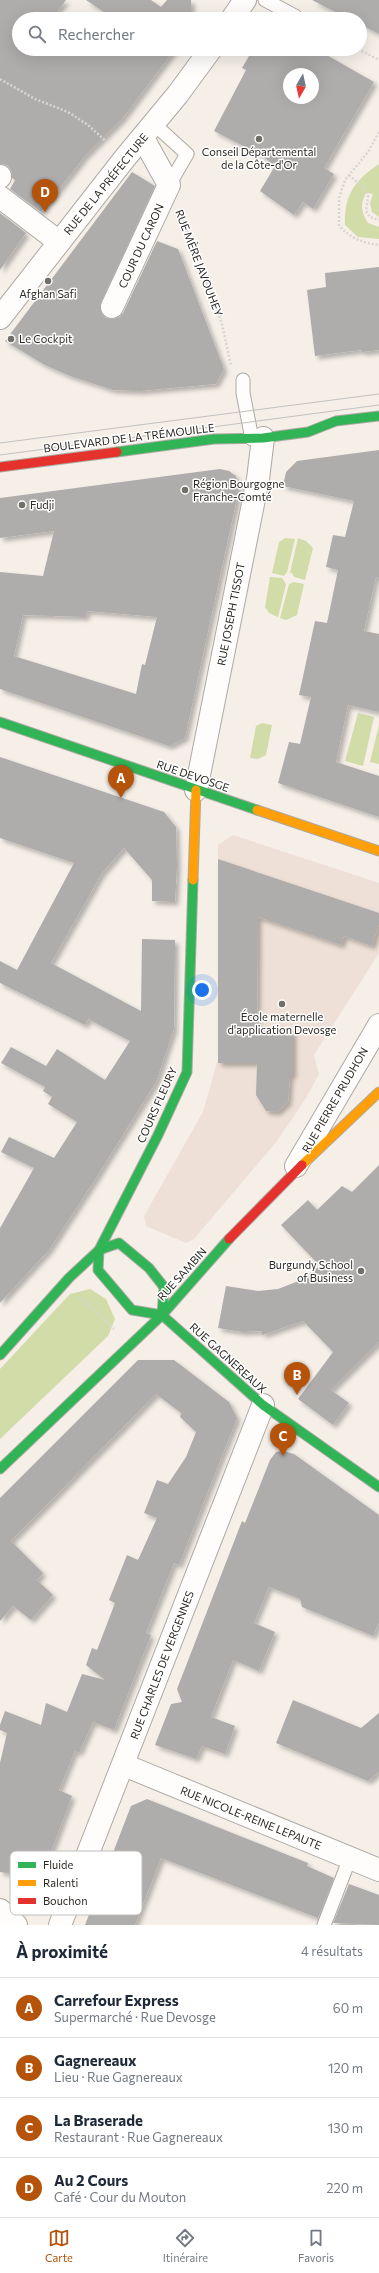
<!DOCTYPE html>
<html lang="fr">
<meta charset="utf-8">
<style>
body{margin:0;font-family:Commissioner,sans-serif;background:#f6f6f7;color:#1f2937}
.compass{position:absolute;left:283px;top:68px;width:36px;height:36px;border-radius:50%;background:#fff;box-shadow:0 4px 16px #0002;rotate:189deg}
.you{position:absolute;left:202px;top:990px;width:14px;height:14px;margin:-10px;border:3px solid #fff;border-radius:50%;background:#1a73e8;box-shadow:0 0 0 6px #1a73e833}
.badge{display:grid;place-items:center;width:26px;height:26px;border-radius:50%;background:#b45309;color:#fff;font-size:13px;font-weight:700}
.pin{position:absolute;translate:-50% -33px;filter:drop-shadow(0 1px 2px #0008)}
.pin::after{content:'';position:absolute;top:21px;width:14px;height:12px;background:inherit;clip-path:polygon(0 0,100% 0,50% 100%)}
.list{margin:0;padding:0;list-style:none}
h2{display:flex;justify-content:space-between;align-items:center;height:52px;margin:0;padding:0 16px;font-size:17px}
h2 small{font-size:13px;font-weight:400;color:#747a83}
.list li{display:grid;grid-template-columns:26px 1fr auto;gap:12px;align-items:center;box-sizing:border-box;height:60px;padding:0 16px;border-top:1px solid #e0e1e3}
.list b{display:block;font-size:15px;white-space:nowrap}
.list p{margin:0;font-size:13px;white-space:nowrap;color:#747a83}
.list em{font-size:13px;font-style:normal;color:#747a83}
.icon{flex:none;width:22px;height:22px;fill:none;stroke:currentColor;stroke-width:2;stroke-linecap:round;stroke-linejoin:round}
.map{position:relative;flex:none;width:379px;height:1925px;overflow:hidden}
.search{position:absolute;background:#fff;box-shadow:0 4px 16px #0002;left:12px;right:12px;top:12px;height:44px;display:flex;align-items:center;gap:10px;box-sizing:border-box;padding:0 14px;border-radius:22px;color:#747a83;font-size:15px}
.sheet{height:292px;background:#fff}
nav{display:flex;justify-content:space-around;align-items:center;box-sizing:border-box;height:56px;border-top:1px solid #e0e1e3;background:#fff;font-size:11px;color:#747a83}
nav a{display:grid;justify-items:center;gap:2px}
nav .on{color:#b45309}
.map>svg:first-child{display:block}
.education{fill:#eee0d6}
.green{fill:#d2dca8}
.building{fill:#afacac;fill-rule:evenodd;filter:url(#shadow)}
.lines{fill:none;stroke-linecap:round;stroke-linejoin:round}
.lane-casing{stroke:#ada9a4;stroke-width:15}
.street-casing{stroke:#ada9a4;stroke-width:24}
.fast-casing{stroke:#ada9a4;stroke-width:11}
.slow-casing{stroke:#ada9a4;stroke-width:11}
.jam-casing{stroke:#ada9a4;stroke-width:11}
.path{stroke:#d8d6d4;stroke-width:2.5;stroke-dasharray:2 2;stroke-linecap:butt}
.lane{stroke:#fefdfc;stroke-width:13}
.street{stroke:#fefdfc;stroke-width:22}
.fast{stroke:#30b455;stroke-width:9}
.slow{stroke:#ff9f0a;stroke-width:9}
.jam{stroke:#e5322d;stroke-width:9}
.tram{stroke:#c2c1bf;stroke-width:1}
.poi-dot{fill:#726e68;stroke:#fff;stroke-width:1.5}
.labels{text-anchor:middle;stroke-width:3;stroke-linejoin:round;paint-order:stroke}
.poi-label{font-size:11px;fill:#2c2823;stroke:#fff}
.street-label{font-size:11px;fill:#2c2823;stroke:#fff}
.key{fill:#fff;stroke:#c0bebd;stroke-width:1}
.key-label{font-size:11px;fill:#2c2823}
</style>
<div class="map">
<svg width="379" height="1925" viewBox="0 0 379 1925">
<defs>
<filter id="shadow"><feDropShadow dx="3.5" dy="3.5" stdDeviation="2" flood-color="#0004"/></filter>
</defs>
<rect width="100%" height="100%" fill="#f5efe8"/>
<path class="education" d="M233 835 379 883V953L314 1055 319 1074 306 1098 277 1141 194 1239 186 1243 146 1226 144 1216 203 1112 218 1059V845Z"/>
<g class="green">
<path d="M379 164V217L372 212 370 203 373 194 366 193C360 204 361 212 368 223L379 227V239L358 237 345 225C344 195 355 180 379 164Z"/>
<path d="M285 538 295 539 287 572 284 576 272 573 279 542Z"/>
<path d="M298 538 306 541 313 548 305 580 294 577 292 573H290Z"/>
<path d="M270 577 282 578 286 584 278 617 269 613 265 607Z"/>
<path d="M294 582 304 584 297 615 286 620 280 618 289 584Z"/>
<path d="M358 713 374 717 363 766 345 761Z"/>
<path d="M262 723 272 725 266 755 258 759 250 758 256 726Z"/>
<path d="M379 725V764L370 762Z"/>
<path d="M90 1289 106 1299 115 1319 108 1336 0 1439V1369L70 1294Z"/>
</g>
<g class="building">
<path d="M0 0H66L52 19H19V49H175L122 119 85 156 41 212 10 189 15 180 12 178 11 170 7 165 0 164Z"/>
<path d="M86 0H151L161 7 167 0H191L192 14 196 17 195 19H114Z"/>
<path d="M312 0H379V34L360 24V19H349Z"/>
<path d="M253 49H316L374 82 324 168 334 174 313 209 303 202 294 215 260 191 275 166 261 155 214 131 246 70 242 68ZM289 74H313V98H289Z"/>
<path d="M132 172 155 186 101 302 102 314 106 318 113 319 119 317 123 313 157 241 178 249 224 369 216 384 140 391 113 390 70 376 45 365 5 341Z"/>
<path d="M0 213 26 233 0 270Z"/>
<path d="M379 267V350L362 352 361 350 315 356 307 290 326 287 325 273Z"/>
<path d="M379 450V578L376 577 364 631 379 634V712L348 705 336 762 379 776V817L278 783 289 742 300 744 311 697 299 695 315 621 327 623 338 570 326 567 333 535 345 537 354 501 283 486 286 472 297 461Z"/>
<path d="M220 469 229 471 236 476 239 489 185 738 169 746 0 689V572L43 576 54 531 0 538V498ZM87 611 157 617 145 665 142 664 136 694 14 656 23 615 86 617Z"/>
<path d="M0 757 164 812 176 827 177 866 175 902 152 901V880L124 848 102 873 51 963 141 1011 142 939 175 940 174 1029 156 1082 96 1178 49 1250 0 1303V1228L34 1168 1 1152 9 1137 54 1158 77 1122 48 1104 52 1097 43 1091 45 1087 1 1063 11 1047 46 1066 57 1049 105 1080 130 1041 88 1019 85 1025 0 983V961L17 970 74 863 0 838Z"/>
<path d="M218 859 379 913V924L372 946 344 936 341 945 258 917 257 1029 293 1031V1075H290L288 1102 277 1112 266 1111 256 1095 257 1063H218Z"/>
<path d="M379 1165V1342L331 1390 349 1403 333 1425 298 1399 333 1352 303 1321 262 1335V1331L243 1332 218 1328 226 1286 258 1291 278 1289 296 1282 320 1266 281 1225 308 1200 317 1210 342 1186 352 1192Z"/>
<path d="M138 1360H174L229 1402 237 1418 179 1565 174 1563 146 1633 151 1635 114 1730 93 1722 79 1753 75 1751 59 1790 72 1796 41 1878 0 1872V1763L7 1733 0 1730V1725L5 1711 41 1725 46 1703 67 1712 82 1674 105 1680 86 1665 92 1648 97 1650 115 1603 109 1600 127 1555 138 1560 157 1518 144 1513 157 1480 168 1484 186 1457 196 1432 180 1417 181 1413 156 1394 11 1541 43 1573 37 1580 53 1595 31 1620 13 1606 0 1621V1498Z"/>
<path d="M283 1451 294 1454 379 1515V1622L373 1636 302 1607 300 1599 269 1587 254 1623 275 1632 259 1671 233 1660 211 1717 235 1726 225 1754 202 1746 196 1759 155 1745 171 1704 182 1702 177 1689 242 1521 245 1523 270 1460 276 1452Z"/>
<path d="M293 1700 361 1728 379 1713V1772L368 1781 276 1743Z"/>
<path d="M147 1799 308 1863 307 1866 334 1878 318 1918 161 1858 135 1925H85L131 1806Z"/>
<path d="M349 1884 379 1895V1925L333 1923Z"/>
</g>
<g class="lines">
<g class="lane-casing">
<g id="lane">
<path d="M265 0 295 16"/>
<path d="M154 124 187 154 169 185"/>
<path d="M243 380V393L252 439"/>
<path d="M324 1925 350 1858"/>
</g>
</g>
<g class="street-casing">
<g id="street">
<path d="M232 19 245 0"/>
<path d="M0 176V177"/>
<path d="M0 197 59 242"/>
<path d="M112 307 169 185 143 138"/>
<path d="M0 318 125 158 178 94 211 49"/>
<path d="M196 790 258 479 263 438"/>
<path d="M296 1166 379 1025"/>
<path d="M124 1765 379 1870"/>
<path d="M0 1910 16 1925"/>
<path d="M60 1925 263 1405"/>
</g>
</g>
<g class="fast-casing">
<g id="fast">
<path d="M117 452 214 439 263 438 308 432 336 421 379 416"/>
<path d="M0 722 257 810"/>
<path d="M99 1250 98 1270 132 1310 162 1315 263 1405 379 1487"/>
<path d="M99 1250 119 1243 149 1268 164 1287 162 1315"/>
<path d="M0 1355 69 1278 99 1250 158 1135 187 1072 193 880"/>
<path d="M0 1469 162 1315 229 1239"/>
</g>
</g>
<g class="slow-casing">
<g id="slow">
<path d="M257 810 379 851"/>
<path d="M193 880 196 790"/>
<path d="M302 1165 379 1092"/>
</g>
</g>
<g class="jam-casing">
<g id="jam">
<path d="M0 467 117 452"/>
<path d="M229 1239 302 1165"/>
</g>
</g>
<g class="path">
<path d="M358 49 379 60"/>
<path d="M0 79 35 99 68 112 88 125 108 143"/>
<path d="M379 132 368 152 345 180 339 198V226C351 238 362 243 379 245"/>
<path d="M349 175 363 187 368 196 366 211 370 217 379 220"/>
<path d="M181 215 222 324 231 366"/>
<path d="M81 1298 114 1329"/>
</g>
<use href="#lane" class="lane"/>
<use href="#street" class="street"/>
<use href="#fast" class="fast"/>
<use href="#slow" class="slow"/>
<use href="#jam" class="jam"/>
<g class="tram">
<path d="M0 443 379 394"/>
<path d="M0 455 379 405"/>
</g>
</g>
<g class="poi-dot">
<circle cx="259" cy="139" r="4"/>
<circle cx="48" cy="281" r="4"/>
<circle cx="11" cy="339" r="4"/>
<circle cx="185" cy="490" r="4"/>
<circle cx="22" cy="505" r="4"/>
<circle cx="282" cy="1004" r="4"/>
<circle cx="361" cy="1271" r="4"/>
</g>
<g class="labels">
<g class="poi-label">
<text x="259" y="156">Conseil Départemental<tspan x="259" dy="13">de la Côte-d'Or</tspan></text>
<text x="48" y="298">Afghan Safi</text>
<text x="19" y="343" text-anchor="start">Le Cockpit</text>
<text x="193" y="488" text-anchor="start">Région Bourgogne<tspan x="193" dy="13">Franche-Comté</tspan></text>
<text x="30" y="509" text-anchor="start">Fudji</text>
<text x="282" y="1021">École maternelle<tspan x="282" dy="13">d'application Devosge</tspan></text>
<text x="353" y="1269" text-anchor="end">Burgundy School<tspan x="353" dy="13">of Business</tspan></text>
</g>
<g class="street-label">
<text transform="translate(106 184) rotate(-51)" y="4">RUE DE LA PRÉFECTURE</text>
<text transform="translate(141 246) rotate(-65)" y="4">COUR DU CARON</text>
<text transform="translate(199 263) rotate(69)" y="4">RUE MÈRE JAVOUHEY</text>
<text transform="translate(129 438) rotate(-7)" y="4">BOULEVARD DE LA TRÉMOUILLE</text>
<text transform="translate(231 614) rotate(-79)" y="4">RUE JOSEPH TISSOT</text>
<text transform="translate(193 776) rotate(19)" y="4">RUE DEVOSGE</text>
<text transform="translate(335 1100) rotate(-60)" y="4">RUE PIERRE PRUDHON</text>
<text transform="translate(157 1105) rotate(-66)" y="4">COURS FLEURY</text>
<text transform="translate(182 1274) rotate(-48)" y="4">RUE SAMBIN</text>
<text transform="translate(228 1358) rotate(42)" y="4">RUE GAGNEREAUX</text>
<text transform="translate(162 1665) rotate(-69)" y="4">RUE CHARLES DE VERGENNES</text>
<text transform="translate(251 1818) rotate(22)" y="4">RUE NICOLE-REINE LEPAUTE</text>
</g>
</g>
<rect x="10" y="1851" width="132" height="64" rx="6" class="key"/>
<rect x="18" y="1862" width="18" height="6" fill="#30b455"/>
<rect x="18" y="1880" width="18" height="6" fill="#ff9f0a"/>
<rect x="18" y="1898" width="18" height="6" fill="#e5322d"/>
<g class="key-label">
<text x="43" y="1869">Fluide</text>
<text x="43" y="1887">Ralenti</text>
<text x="43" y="1905">Bouchon</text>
</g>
</svg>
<svg class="compass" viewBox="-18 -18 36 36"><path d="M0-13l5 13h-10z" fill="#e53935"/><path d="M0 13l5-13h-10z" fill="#747a83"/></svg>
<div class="you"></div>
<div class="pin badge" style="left:121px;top:798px">A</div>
<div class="pin badge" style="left:297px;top:1395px">B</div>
<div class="pin badge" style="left:283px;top:1456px">C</div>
<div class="pin badge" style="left:45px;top:212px">D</div>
<div class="search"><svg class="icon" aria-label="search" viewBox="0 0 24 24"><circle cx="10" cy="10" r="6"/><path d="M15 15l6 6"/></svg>Rechercher</div>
</div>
<section class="sheet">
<h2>À proximité<small>4 résultats</small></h2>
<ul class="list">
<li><span class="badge">A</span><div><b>Carrefour Express</b><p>Supermarché · Rue Devosge</p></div><em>60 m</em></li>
<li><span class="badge">B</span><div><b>Gagnereaux</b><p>Lieu · Rue Gagnereaux</p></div><em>120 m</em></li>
<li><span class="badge">C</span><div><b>La Braserade</b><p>Restaurant · Rue Gagnereaux</p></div><em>130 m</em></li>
<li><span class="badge">D</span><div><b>Au 2 Cours</b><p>Café · Cour du Mouton</p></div><em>220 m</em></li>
</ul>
</section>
<nav>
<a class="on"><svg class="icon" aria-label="map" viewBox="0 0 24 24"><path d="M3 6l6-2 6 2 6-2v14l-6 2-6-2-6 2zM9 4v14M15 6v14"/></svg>Carte</a>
<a><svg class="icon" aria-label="directions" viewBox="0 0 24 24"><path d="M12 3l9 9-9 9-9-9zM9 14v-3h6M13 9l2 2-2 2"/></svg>Itinéraire</a>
<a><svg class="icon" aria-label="saved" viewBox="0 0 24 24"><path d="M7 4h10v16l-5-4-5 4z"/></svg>Favoris</a>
</nav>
